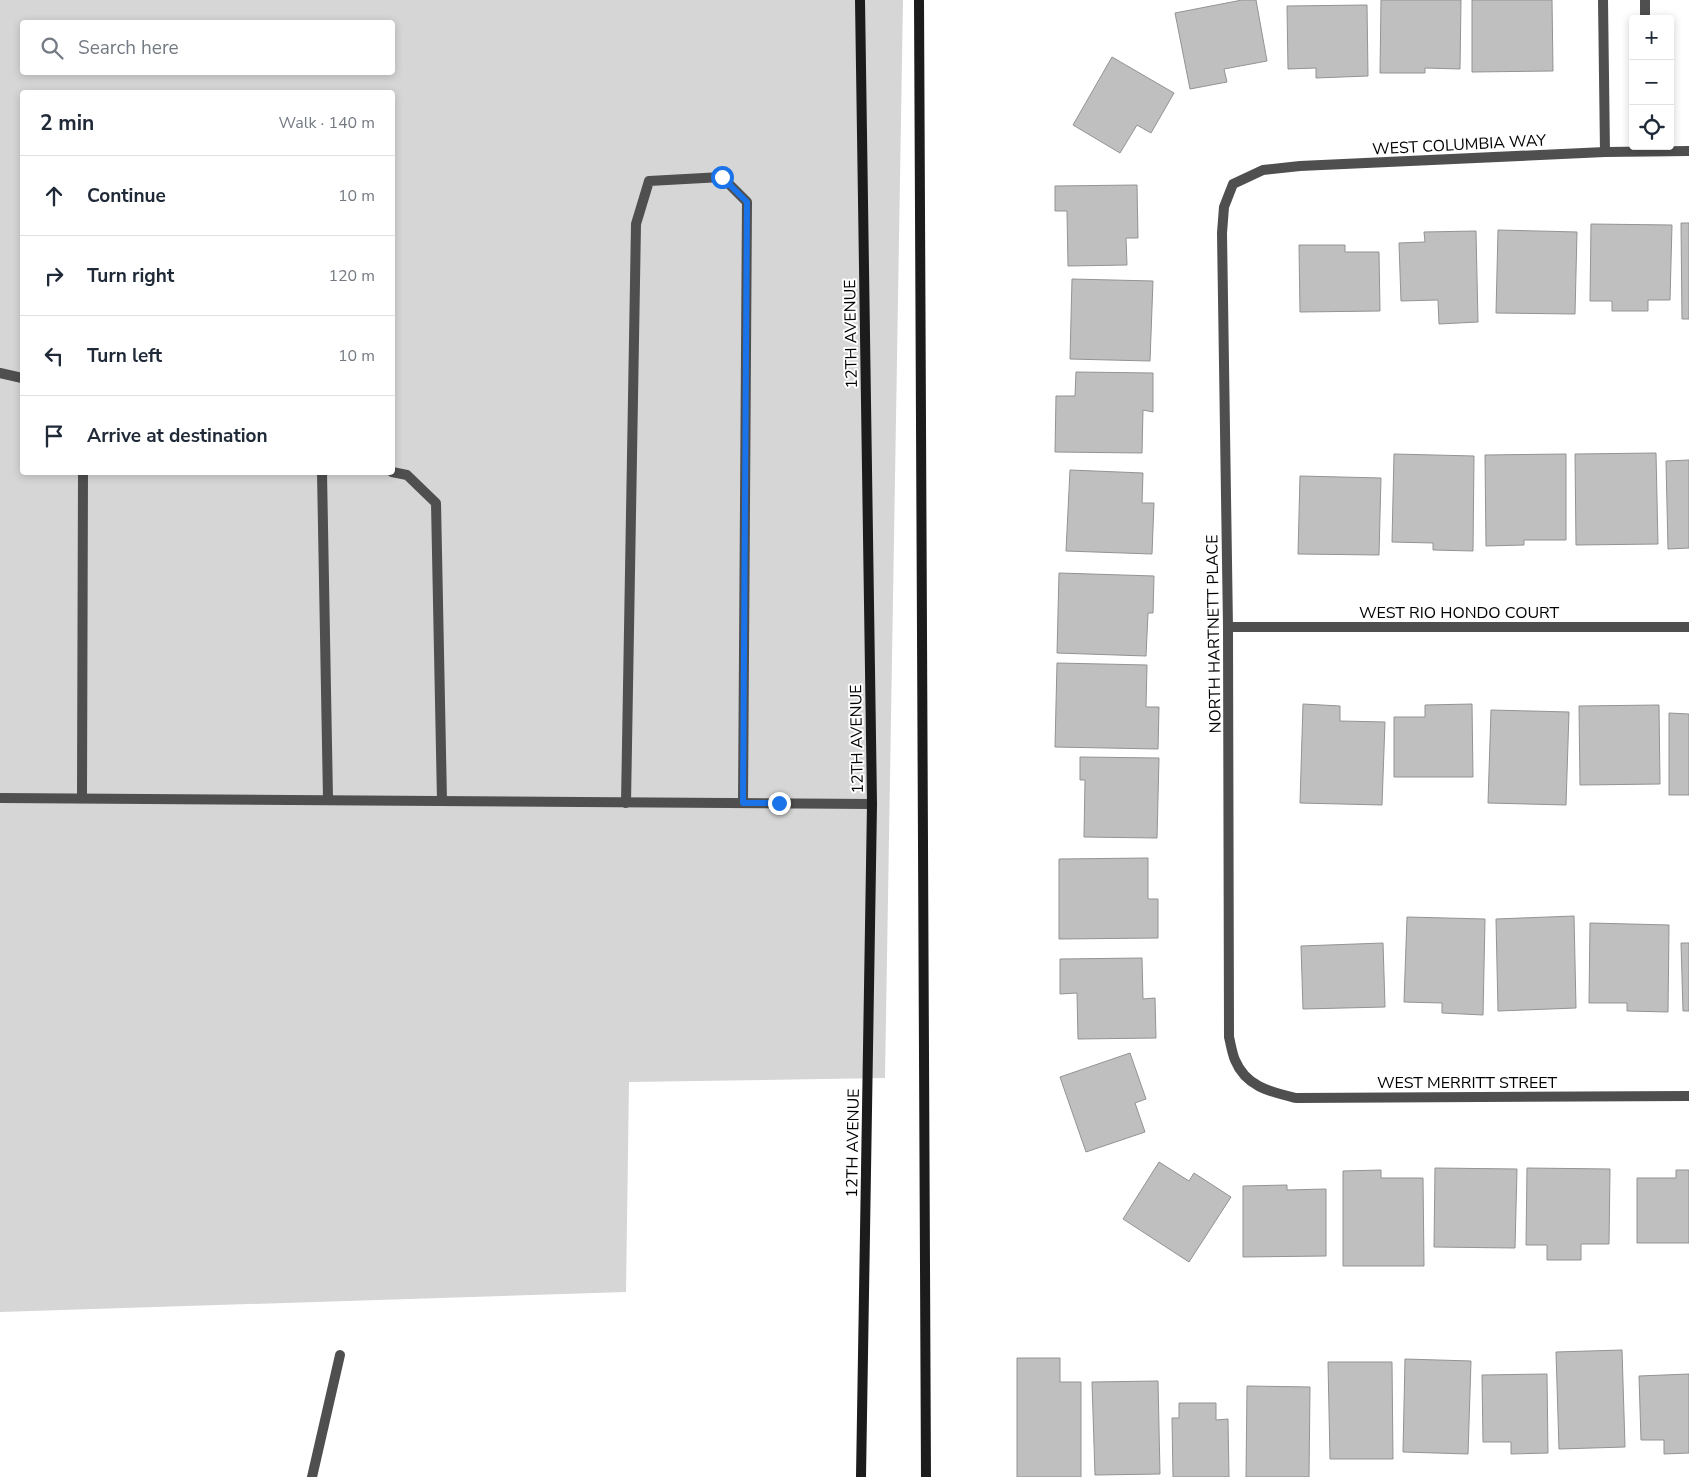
<!DOCTYPE html>
<meta charset="utf-8">
<style>
body{margin:0;font-family:"Nunito Sans",sans-serif;background:#f2f2f3;color:#1f2937}
.controls{position:absolute;right:15px;top:15px;display:grid;overflow:hidden;border-radius:5px;box-shadow:0 2px 8px #0003}
.controls button{width:45px;height:45px;display:grid;place-items:center;padding:0;border:0;border-bottom:1px solid #e0e1e3;background:#fff;color:#1f2937;font:25px sans-serif}
.stop{position:absolute;width:15px;height:15px;margin:-11px;border:4px solid #1a73e8;border-radius:50%;background:#fff}
.stop.end{background:#1a73e8;border-color:#fff;box-shadow:0 1px 5px #0008}
.list{margin:0;padding:0;list-style:none}
h2{display:flex;justify-content:space-between;align-items:center;height:65px;margin:0;padding:0 20px;font-size:21px}
h2 small{font-size:16px;font-weight:400;color:#747a83}
.list li{display:grid;grid-template-columns:32px 1fr auto;gap:15px;align-items:center;box-sizing:border-box;height:80px;padding:0 20px;border-top:1px solid #e0e1e3}
.list b{display:block;font-size:19px;white-space:nowrap}
.list em{font-size:16px;font-style:normal;color:#747a83}
.icon{flex:none;width:28px;height:28px;fill:none;stroke:currentColor;stroke-width:2;stroke-linecap:round;stroke-linejoin:round}
.map{position:relative;flex:none;width:1689px;height:1477px;overflow:hidden}
.search{position:absolute;background:#fff;box-shadow:0 2px 8px #0003;left:20px;top:20px;width:375px;height:55px;display:flex;align-items:center;gap:12px;box-sizing:border-box;padding:0 18px;border-radius:5px;color:#747a83;font-size:19px}
.panel{position:absolute;background:#fff;box-shadow:0 2px 8px #0003;left:20px;top:90px;width:375px;height:385px;border-radius:5px}
.map>svg:first-child{display:block}
.green{fill:#d6d6d6;fill-rule:evenodd}
.building{fill:#bfbfbf;stroke:#939393}
.lines{fill:none;stroke-linecap:round;stroke-linejoin:round}
.service{stroke:#4f4f4f;stroke-width:10}
.minor{stroke:#4f4f4f;stroke-width:10}
.secondary{stroke:#1c1c1c;stroke-width:10}
.route{stroke:#1a73e8;stroke-width:6}
.labels{text-anchor:middle;stroke-width:4;stroke-linejoin:round;paint-order:stroke}
.street-label{font-size:16px;fill:#000;stroke:#fff}
</style>
<div class="map">
<svg width="1689" height="1477" viewBox="0 0 1689 1477">
<rect width="100%" height="100%" fill="#fff"/>
<path class="green" d="M0 0H903L885 1078 629 1082 626 1292 0 1312ZM22 22H392V72H22ZM22 92H392V472H22Z"/>
<g class="building">
<path d="M1242 0H1256L1267 61 1224 69 1227 82 1190 89 1175 13Z"/>
<path d="M1381 0H1461L1460 69 1425 68V73H1380Z"/>
<path d="M1472 0H1552L1553 71 1472 72Z"/>
<path d="M1367 5 1368 76 1316 78V68L1288 69 1287 6Z"/>
<path d="M1112 57 1174 93 1151 133 1137 125 1120 153 1073 125Z"/>
<path d="M1137 185 1138 238H1126L1127 265 1068 266 1067 211H1055V186Z"/>
<path d="M1681 223H1689V319H1682Z"/>
<path d="M1591 224 1672 225 1670 300H1648V311H1612V301H1590Z"/>
<path d="M1498 230 1577 232 1575 314 1496 313Z"/>
<path d="M1476 231 1478 322 1439 324 1438 300 1401 301 1399 243 1425 242 1424 232Z"/>
<path d="M1299 245H1345V252H1379L1380 311 1300 312Z"/>
<path d="M1072 279 1153 281 1150 361 1070 359Z"/>
<path d="M1076 372 1153 373V412L1143 410 1142 453 1055 452 1056 396H1075Z"/>
<path d="M1656 453 1658 544 1576 545 1575 454Z"/>
<path d="M1394 454 1474 456 1473 551 1433 550V543L1392 542Z"/>
<path d="M1566 454V540H1524V545L1486 546 1485 455Z"/>
<path d="M1689 460V548L1668 549 1666 461Z"/>
<path d="M1070 470 1143 473 1142 503H1154L1152 554 1066 551Z"/>
<path d="M1300 476 1381 478 1379 555 1298 554Z"/>
<path d="M1059 573 1154 576 1153 613H1148L1146 656 1057 653Z"/>
<path d="M1057 663 1147 665 1146 707H1159L1158 749 1055 747Z"/>
<path d="M1303 704 1340 706V721L1385 722 1382 805 1300 803Z"/>
<path d="M1472 704 1473 777H1394V717H1425V705Z"/>
<path d="M1659 705 1660 784 1580 785 1579 706Z"/>
<path d="M1491 710 1569 712 1566 805 1488 803Z"/>
<path d="M1669 713 1689 714V795H1669Z"/>
<path d="M1080 757 1159 758 1157 838 1084 837 1085 780H1080Z"/>
<path d="M1148 858V899H1158V938L1059 939V859Z"/>
<path d="M1574 916 1576 1008 1498 1011 1496 919Z"/>
<path d="M1407 917 1485 919 1483 1015 1442 1013V1003L1404 1002Z"/>
<path d="M1590 923 1669 925 1668 1012 1627 1011V1003H1589Z"/>
<path d="M1383 943 1385 1007 1303 1009 1301 946Z"/>
<path d="M1681 943H1689V1011H1683Z"/>
<path d="M1142 958 1143 999 1155 998 1156 1038 1078 1039 1077 993 1060 994V959Z"/>
<path d="M1130 1053 1146 1099 1135 1103 1145 1132 1086 1152 1060 1077Z"/>
<path d="M1159 1162 1189 1181 1194 1173 1231 1197 1189 1262 1123 1219Z"/>
<path d="M1435 1168 1517 1169 1515 1248 1434 1247Z"/>
<path d="M1527 1168 1610 1169 1609 1244H1581V1260H1547V1245H1526Z"/>
<path d="M1381 1170V1178H1423L1424 1266H1343V1171Z"/>
<path d="M1676 1170H1689V1243H1637V1178H1676Z"/>
<path d="M1287 1185V1190L1326 1189V1256L1243 1257V1186Z"/>
<path d="M1622 1350 1625 1447 1559 1449 1556 1352Z"/>
<path d="M1017 1358H1060V1382H1081V1477H1017Z"/>
<path d="M1405 1359 1471 1361 1468 1454 1403 1452Z"/>
<path d="M1328 1362H1392L1393 1459H1330Z"/>
<path d="M1547 1374 1548 1453 1511 1454V1442H1483L1482 1375Z"/>
<path d="M1689 1374V1453L1664 1454V1440H1641L1639 1376Z"/>
<path d="M1158 1381 1160 1474 1095 1475 1092 1382Z"/>
<path d="M1247 1386 1310 1387 1309 1477H1246Z"/>
<path d="M1179 1403H1216V1420L1228 1419 1229 1477H1173L1172 1418H1179Z"/>
</g>
<g class="lines">
<g class="service">
<path d="M0 373 22 378"/>
<path d="M322 472 328 799"/>
<path d="M392 472 407 475 436 503 442 801"/>
<path d="M0 798 872 804"/>
<path d="M82 798 83 472"/>
<path d="M626 803 636 224 649 181 722 177 747 202 743 803"/>
</g>
<g class="minor">
<path d="M1603 0 1605 152"/>
<path d="M1645 0V19"/>
<path d="M1689 151 1605 152 1300 166 1263 170 1233 184 1224 207 1222 233 1228 627 1229 1037C1231 1045 1232 1053 1235 1060 1246 1087 1271 1092 1296 1098L1689 1096"/>
<path d="M1228 627H1689"/>
<path d="M312 1477 340 1355"/>
</g>
<g class="secondary">
<path d="M860 0 872 804 861 1477"/>
<path d="M919 0 926 1477"/>
</g>
</g>
<g class="lines">
<path class="route" d="M722 177 747 202 743 803H779"/>
</g>
<g class="labels">
<g class="street-label">
<text transform="translate(1459 144) rotate(-3)" y="6">WEST COLUMBIA WAY</text>
<text transform="translate(850 334) rotate(-91)" y="6">12TH AVENUE</text>
<text x="1459" y="618">WEST RIO HONDO COURT</text>
<text transform="translate(1213 634) rotate(-91)" y="6">NORTH HARTNETT PLACE</text>
<text transform="translate(856 739) rotate(-91)" y="6">12TH AVENUE</text>
<text x="1467" y="1088">WEST MERRITT STREET</text>
<text transform="translate(852 1143) rotate(-89)" y="6">12TH AVENUE</text>
</g>
</g>
</svg>
<div class="controls">
<button>+</button>
<button>−</button>
<button><svg class="icon" aria-label="locate" viewBox="0 0 24 24"><circle cx="12" cy="12" r="6"/><path d="M12 2v4M12 18v4M2 12h4M18 12h4"/></svg></button>
</div>
<div class="stop" style="left:722px;top:177px"></div>
<div class="stop end" style="left:779px;top:803px"></div>
<div class="search"><svg class="icon" aria-label="search" viewBox="0 0 24 24"><circle cx="10" cy="10" r="6"/><path d="M15 15l6 6"/></svg>Search here</div>
<section class="panel">
<h2>2 min<small>Walk · 140 m</small></h2>
<ul class="list">
<li><svg class="icon" aria-label="ahead" viewBox="0 0 24 24"><path d="M12 20V5M6 11l6-6 6 6"/></svg><div><b>Continue</b></div><em>10 m</em></li>
<li><svg class="icon" aria-label="right" viewBox="0 0 24 24"><path d="M7 20v-9h11M14 6l5 5-5 5"/></svg><div><b>Turn right</b></div><em>120 m</em></li>
<li><svg class="icon" aria-label="left" viewBox="0 0 24 24"><path d="M17 20v-9H6M10 6l-5 5 5 5"/></svg><div><b>Turn left</b></div><em>10 m</em></li>
<li><svg class="icon" aria-label="arrive" viewBox="0 0 24 24"><path d="M6 21V4h12l-3 4 3 4H6"/></svg><div><b>Arrive at destination</b></div></li>
</ul>
</section>
</div>
